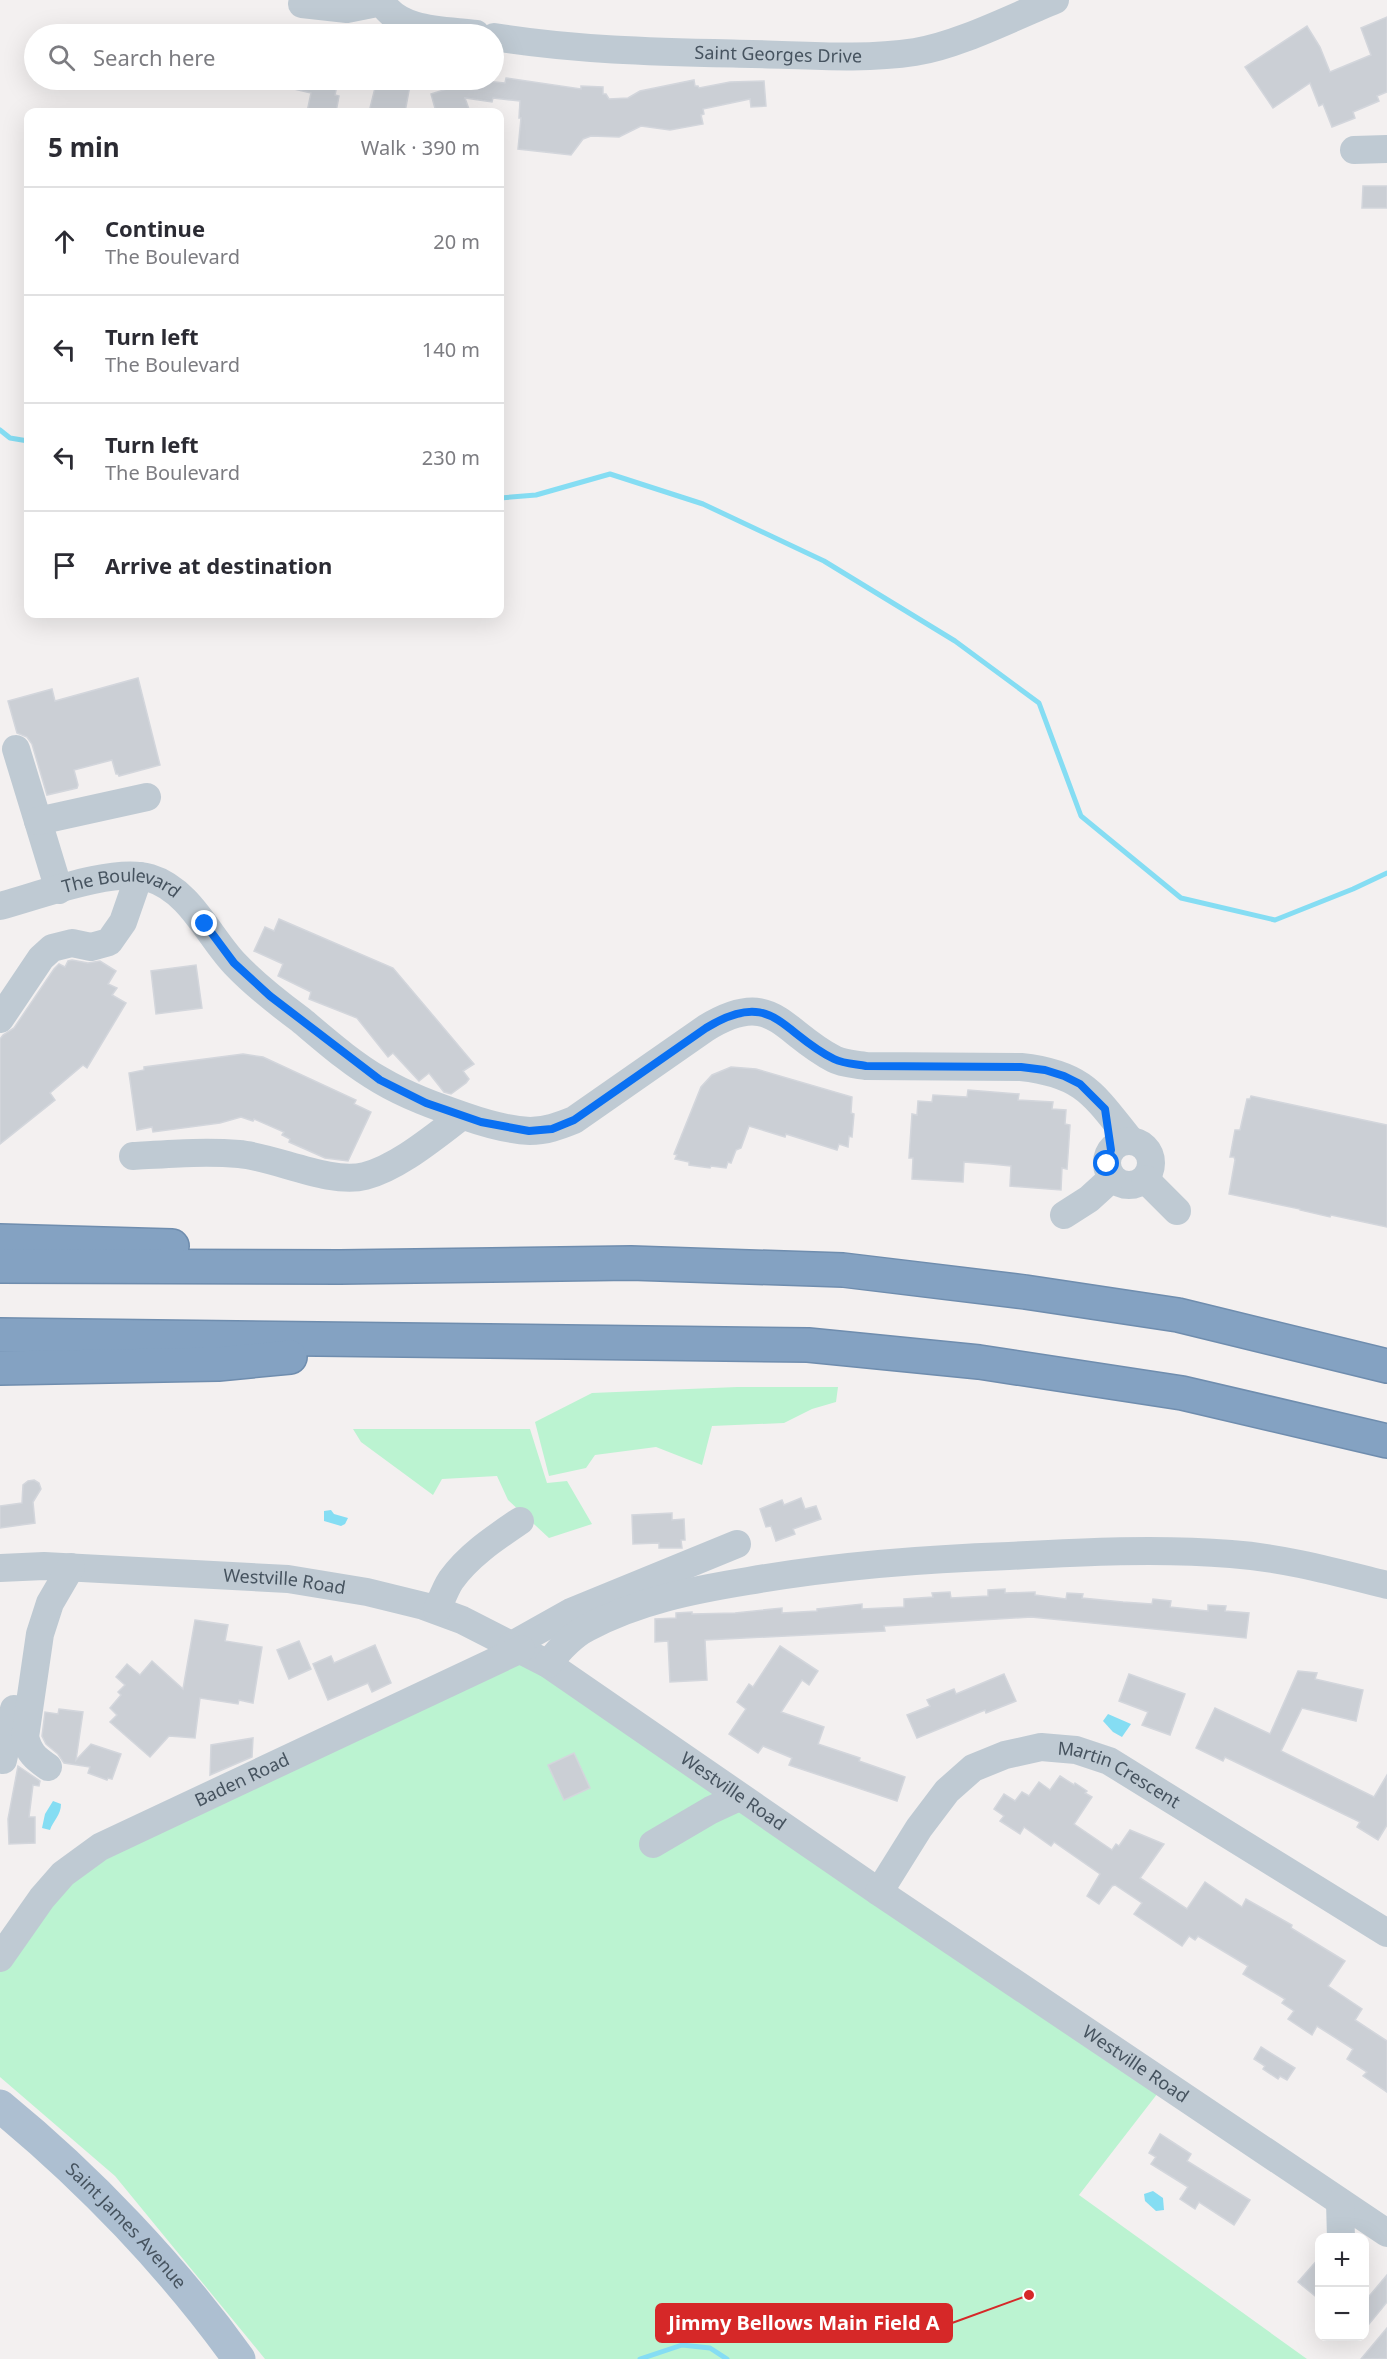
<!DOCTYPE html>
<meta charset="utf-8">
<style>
body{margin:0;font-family:"Noto Sans",sans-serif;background:#f7f7f7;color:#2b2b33}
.controls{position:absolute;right:18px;bottom:18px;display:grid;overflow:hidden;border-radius:12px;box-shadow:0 6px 24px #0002}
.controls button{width:54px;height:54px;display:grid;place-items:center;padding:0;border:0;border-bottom:2px solid #e1e1e2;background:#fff;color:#2b2b33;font:30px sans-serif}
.stop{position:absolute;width:18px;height:18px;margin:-14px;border:4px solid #0a70f2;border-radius:50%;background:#fff}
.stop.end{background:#0a70f2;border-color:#fff;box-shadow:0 2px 6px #0008}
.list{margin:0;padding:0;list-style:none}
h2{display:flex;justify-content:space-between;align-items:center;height:78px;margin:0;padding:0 24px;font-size:26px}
h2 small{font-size:20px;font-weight:400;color:#7c7c81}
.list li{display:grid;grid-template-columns:39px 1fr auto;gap:18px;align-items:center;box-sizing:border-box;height:108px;padding:0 24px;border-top:2px solid #e1e1e2}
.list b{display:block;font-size:22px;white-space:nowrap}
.list p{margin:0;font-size:20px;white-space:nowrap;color:#7c7c81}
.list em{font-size:20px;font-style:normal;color:#7c7c81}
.icon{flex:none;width:33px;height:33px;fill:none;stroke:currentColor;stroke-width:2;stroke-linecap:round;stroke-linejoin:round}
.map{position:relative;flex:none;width:1387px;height:2359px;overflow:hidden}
.search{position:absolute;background:#fff;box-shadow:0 6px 24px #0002;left:24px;top:24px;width:480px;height:66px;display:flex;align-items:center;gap:15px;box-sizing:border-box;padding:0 21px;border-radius:33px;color:#7c7c81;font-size:22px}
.panel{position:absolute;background:#fff;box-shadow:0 6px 24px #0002;left:24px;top:108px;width:480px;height:510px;border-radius:12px}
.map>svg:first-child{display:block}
.green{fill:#bbf3d1}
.water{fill:#85ddf3}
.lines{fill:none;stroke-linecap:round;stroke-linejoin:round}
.stream{stroke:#85ddf3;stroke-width:5}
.building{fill:#cbcfd5;stroke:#d3d6dc;stroke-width:1.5}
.highway-casing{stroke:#6f8dae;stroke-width:36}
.minor{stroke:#bfcad3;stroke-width:28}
.major{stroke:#adbfd1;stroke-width:33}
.highway{stroke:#84a2c2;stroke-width:33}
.route{stroke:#0a70f2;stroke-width:8}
.labels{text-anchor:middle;stroke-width:4.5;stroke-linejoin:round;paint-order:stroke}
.street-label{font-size:18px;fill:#46535f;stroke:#fff}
.leader{fill:none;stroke:#d62828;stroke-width:2}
.callout-dot{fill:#d62828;stroke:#fff;stroke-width:2}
.callout{fill:#d62828;stroke:#d62828;stroke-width:2}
.callout-label{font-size:20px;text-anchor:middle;font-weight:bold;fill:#fff}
</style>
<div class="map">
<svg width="1387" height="2359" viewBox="0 0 1387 2359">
<rect width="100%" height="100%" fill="#f3f0f0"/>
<g class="green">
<path d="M737 1387H838L836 1402 812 1409 784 1423 712 1426 702 1465 656 1447 595 1455 586 1468 549 1476 535 1422 592 1393Z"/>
<path d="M353 1429H530L547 1483 567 1481 592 1524 549 1538 508 1500 497 1476 442 1479 433 1495 361 1442Z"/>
<path d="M522 1653 1161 2089 1079 2195 1307 2359H265L115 2176 0 2077V1957L63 1877Z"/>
</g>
<g class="water">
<path d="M331 1510 334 1514 348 1518 345 1524 341 1526 324 1521V1511Z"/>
<path d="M1108 1714 1131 1724 1122 1737 1113 1732 1103 1721Z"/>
<path d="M53 1801 61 1804C61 1815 53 1821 50 1830L42 1828 45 1814Z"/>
<path d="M1153 2191 1163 2198 1164 2210 1156 2211 1145 2201 1144 2194Z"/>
</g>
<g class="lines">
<g class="stream">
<path d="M0 430 10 438 28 441"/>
<path d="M500 498 536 495 610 474 703 504 824 561 955 641 1039 703 1081 816 1181 898 1275 920 1353 889 1387 873"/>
<path d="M640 2359 682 2345 710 2348 727 2359"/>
</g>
</g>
<g class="building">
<path d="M1387 17V92L1377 96 1379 101 1353 112 1355 118 1332 127 1323 104 1319 106 1310 83 1273 108 1245 67 1307 26 1320 47 1330 72 1371 55 1361 28Z"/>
<path d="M506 78 581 89V86L603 87V94H606L609 99 628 98 640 91 694 80 695 86H698L699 88 730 82 764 81 766 106 751 107 750 99 703 109 704 114 701 115 703 124 670 130 641 126 619 137 591 136 583 139 571 155 518 149 521 118H519L520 101 493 98 492 102 465 98 470 112H436L431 94 475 80 505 83Z"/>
<path d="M282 80H338L335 95 339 96 336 112H307L311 93 281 86Z"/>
<path d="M394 80H411L405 112H369L376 84Z"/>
<path d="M1363 186H1387V208H1362Z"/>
<path d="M138 678 160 765 119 776 118 774H116L112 760 74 770 78 785 77 788 47 795 32 744 27 737 17 733 8 701 52 689 55 701Z"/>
<path d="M279 919 393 968 474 1064 463 1071 469 1079 466 1083 451 1094 444 1092 429 1073 419 1081 393 1053 388 1057 357 1018 309 999 311 992 278 976 283 964 254 951 265 927 274 931Z"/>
<path d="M72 960 88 963 100 961 116 971 108 984 117 988 112 995 126 1003 87 1068 83 1065 50 1093 55 1100 0 1144V1039L3 1035 14 1028 54 969 59 964 65 967 68 961Z"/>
<path d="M196 965 202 1008 156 1014 151 971Z"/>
<path d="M243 1054 263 1057 356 1100 354 1104 371 1112 348 1161 325 1158 289 1142 290 1139 282 1135 284 1132 254 1119 253 1121 241 1117 220 1123 153 1132 152 1127 137 1130 129 1073 144 1070V1067Z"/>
<path d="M731 1067 756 1069 852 1097 851 1113 854 1114 852 1137 849 1136 848 1147 839 1144 837 1150 786 1134 785 1137 749 1126 741 1148 736 1150 731 1163 728 1162 726 1168 711 1166 710 1168 689 1165V1162L675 1159 677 1155 674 1154 701 1087 712 1075Z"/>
<path d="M968 1090 1019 1094 1018 1100 1053 1102 1052 1109 1066 1110 1065 1124 1070 1125 1067 1169 1062 1168 1061 1190 1010 1186 1011 1166 991 1164 964 1162 963 1182 912 1179 913 1158H909L912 1114 917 1115 918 1101 932 1102 933 1095 967 1097Z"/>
<path d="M1251 1096 1387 1125V1227L1331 1215 1330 1217 1300 1210V1209L1229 1194 1235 1160 1234 1157H1230L1235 1130H1240L1247 1099H1250Z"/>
<path d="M34 1480 39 1483 41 1489 33 1502 35 1523 0 1528V1506L22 1503 23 1485 28 1481Z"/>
<path d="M801 1498 805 1509 816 1506 821 1519 793 1529 795 1534 776 1541 771 1526 766 1527 760 1509 782 1500 784 1505Z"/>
<path d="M672 1513V1520L684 1519 685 1540H681L682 1548H659V1543L633 1544 632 1515Z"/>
<path d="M1005 1589V1593L1035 1592V1595L1066 1599 1067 1593 1083 1594 1082 1598 1123 1602 1152 1604 1153 1599 1171 1601 1170 1607 1208 1611V1605L1226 1606 1225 1611 1249 1613 1246 1638 1031 1617 884 1626 885 1631 705 1640 707 1680 670 1682 668 1641 655 1642V1619L676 1618V1613L692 1612V1614L735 1613 782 1608V1613L817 1611V1609L862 1604V1609L904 1607V1599L933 1597 932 1593 950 1592 951 1598 988 1596V1590Z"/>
<path d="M195 1620 228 1625 225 1641 262 1647 253 1703 239 1700 238 1704 200 1698 195 1738 169 1736 150 1757 110 1722 117 1715 110 1708 121 1695 118 1692 125 1685 116 1677 127 1664 140 1675 152 1661 183 1689Z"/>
<path d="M299 1641 311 1669 289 1679 277 1650Z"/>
<path d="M375 1645 391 1683 372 1692 368 1683 328 1700 313 1664 331 1656 334 1663Z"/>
<path d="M780 1646 818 1671 809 1685 802 1680 781 1712 824 1727 818 1744 860 1758 859 1761 905 1777 897 1801 789 1765 792 1758 763 1746 758 1753 729 1734 746 1709 737 1702 749 1684 753 1687Z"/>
<path d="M1298 1671 1317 1673 1315 1679 1363 1690 1356 1721 1302 1708 1281 1751 1374 1797 1387 1775V1825L1378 1840 1357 1827 1360 1822 1225 1757 1223 1761 1196 1748 1215 1708 1270 1734Z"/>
<path d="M1004 1674 1016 1701 986 1713 985 1710 917 1738 907 1715 930 1706 927 1700 954 1689 956 1694Z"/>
<path d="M1129 1674 1185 1694 1170 1735 1142 1725 1148 1712 1119 1701Z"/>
<path d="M59 1709 83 1712 76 1760 91 1744 121 1754 112 1779 108 1778 107 1780 88 1773 90 1767 64 1763 58 1754 46 1744 42 1736 45 1712 58 1714Z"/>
<path d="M253 1738 252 1757 210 1775 211 1745Z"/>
<path d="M574 1753 590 1788 564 1800 548 1765Z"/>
<path d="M18 1766 40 1781 39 1786 33 1785 29 1817H35V1843L9 1844 8 1819Z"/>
<path d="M1060 1776 1074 1785 1075 1783 1087 1791 1085 1793 1092 1797 1074 1824 1112 1850 1116 1844 1119 1846 1130 1830 1164 1844 1140 1878 1187 1909 1205 1882 1242 1907 1246 1899 1292 1925 1291 1928 1345 1961 1328 1986 1362 2009 1355 2020 1387 2041V2092L1363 2076 1367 2072 1347 2059 1353 2049 1317 2026 1312 2035 1288 2019 1294 2011 1282 2003 1285 1999 1243 1974 1248 1966 1198 1936 1195 1940 1189 1936 1182 1946 1134 1914 1142 1903 1115 1885 1112 1886 1099 1904 1087 1896 1100 1874 1054 1842 1051 1846 1024 1827 1020 1834 1000 1821 1004 1816 994 1809 1004 1794 1015 1801 1022 1792 1029 1796 1039 1782 1050 1790Z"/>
<path d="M1261 2047 1295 2068 1287 2080 1280 2076 1278 2079 1263 2069 1265 2066 1254 2059Z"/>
<path d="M1160 2134 1191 2154 1187 2161 1250 2200 1234 2225 1199 2202 1195 2209 1180 2199 1188 2187 1151 2164 1156 2157 1149 2153Z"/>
<path d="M1320 2257V2300L1298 2282Z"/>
<path d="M1387 2275V2302L1365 2329V2301Z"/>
<path d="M1387 2328V2359H1361Z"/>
</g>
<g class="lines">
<g class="highway-casing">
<g id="highway">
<path d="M0 1241 172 1246"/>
<path d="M0 1266 340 1267 631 1263 843 1270 1025 1292 1178 1315 1387 1366"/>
<path d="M0 1335 808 1345 979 1362 1182 1393 1387 1441"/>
<path d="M0 1368 218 1364 290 1357"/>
</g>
</g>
<g class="minor">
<path d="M382 2C399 32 446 30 476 34"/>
<path d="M302 4 347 9 382 2"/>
<path id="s1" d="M494 37C579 51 666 52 752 54 805 55 862 60 915 52 959 45 1013 17 1055 0"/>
<path d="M1354 150 1387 149"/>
<path d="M16 749 59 890"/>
<path d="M38 821 147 797"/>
<path id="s2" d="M0 906C38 896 113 867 150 878 190 890 209 937 235 964 255 985 278 1003 301 1020 326 1041 352 1064 380 1080 407 1096 435 1106 464 1116 484 1123 508 1130 530 1131 546 1131 559 1126 574 1120L706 1028C773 987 781 1032 834 1059 843 1064 856 1064 866 1066L1021 1067C1084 1074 1094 1095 1131 1141"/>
<path d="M0 1019 41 958 52 948 72 943 91 947 109 942 123 922 139 876"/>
<circle cx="1129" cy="1163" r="22"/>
<path d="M133 1156C168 1154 204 1151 239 1154 275 1157 330 1185 365 1176 399 1167 435 1136 462 1116"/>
<path d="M1145 1179 1177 1211"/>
<path d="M1064 1215 1089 1199 1112 1178"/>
<path id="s3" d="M0 1568 44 1566 288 1579 367 1592 424 1606 462 1620 548 1664 879 1892 1387 2233"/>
<path d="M437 1610C441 1601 445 1589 451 1580 469 1555 495 1538 520 1521"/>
<path d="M512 1645 571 1612 737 1544"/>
<path d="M548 1664C559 1650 571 1636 587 1628 637 1601 693 1590 748 1581 834 1566 921 1559 1009 1556 1083 1552 1158 1548 1231 1554 1285 1558 1335 1572 1387 1585"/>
<path d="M3 1760 14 1709"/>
<path d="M48 1767C35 1758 29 1753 25 1737L40 1634 50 1603 71 1567"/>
<path d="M653 1844 711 1810 739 1797"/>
<path id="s4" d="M879 1892 919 1828 947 1791 973 1768 1005 1755 1041 1747 1076 1750 1109 1761 1387 1933"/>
<path id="s5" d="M0 1958 42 1898 63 1874 100 1847 521 1649"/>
<path d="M1340 2202 1341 2238"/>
</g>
<path class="major" id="s6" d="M0 2106C88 2178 173 2267 239 2359"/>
<use href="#highway" class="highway"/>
</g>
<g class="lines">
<path class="route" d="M205 924 234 963 270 996 380 1080 426 1103 481 1122 529 1131 552 1129 574 1120 706 1028C773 987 781 1033 834 1059 844 1064 856 1064 866 1066L1021 1067 1045 1070 1064 1076 1080 1084 1105 1109 1111 1150 1107 1164"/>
</g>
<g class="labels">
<g class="street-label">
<text dy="6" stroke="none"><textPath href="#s1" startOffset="285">Saint Georges Drive</textPath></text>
<text dy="6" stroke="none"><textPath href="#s2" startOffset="126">The Boulevard</textPath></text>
<text dy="6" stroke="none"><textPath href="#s3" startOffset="285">Westville Road</textPath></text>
<text dy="6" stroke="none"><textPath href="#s4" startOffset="312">Martin Crescent</textPath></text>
<text dy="6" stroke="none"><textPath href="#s5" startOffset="308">Baden Road</textPath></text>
<text dy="6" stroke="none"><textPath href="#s3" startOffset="789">Westville Road</textPath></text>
<text dy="6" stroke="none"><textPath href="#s3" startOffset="1275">Westville Road</textPath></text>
<text dy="6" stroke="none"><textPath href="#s6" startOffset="174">Saint James Avenue</textPath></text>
</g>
</g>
<path class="leader" d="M1029 2295L952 2323"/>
<circle class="callout-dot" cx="1029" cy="2295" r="6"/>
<rect class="callout" x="656" y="2304" width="296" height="38" rx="6"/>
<g class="callout-label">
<text x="804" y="2330">Jimmy Bellows Main Field A</text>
</g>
</svg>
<div class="controls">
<button>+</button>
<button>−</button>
</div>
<div class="stop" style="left:1107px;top:1164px"></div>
<div class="stop end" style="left:205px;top:924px"></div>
<div class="search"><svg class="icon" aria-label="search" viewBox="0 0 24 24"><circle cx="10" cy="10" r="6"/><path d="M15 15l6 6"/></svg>Search here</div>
<section class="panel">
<h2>5 min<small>Walk · 390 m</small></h2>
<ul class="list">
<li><svg class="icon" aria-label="ahead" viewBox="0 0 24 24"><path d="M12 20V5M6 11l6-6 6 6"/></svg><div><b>Continue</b><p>The Boulevard</p></div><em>20 m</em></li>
<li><svg class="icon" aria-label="left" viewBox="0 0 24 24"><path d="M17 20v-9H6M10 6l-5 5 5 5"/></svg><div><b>Turn left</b><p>The Boulevard</p></div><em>140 m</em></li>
<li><svg class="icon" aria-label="left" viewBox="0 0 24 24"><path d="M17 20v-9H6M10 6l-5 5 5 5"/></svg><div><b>Turn left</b><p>The Boulevard</p></div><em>230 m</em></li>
<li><svg class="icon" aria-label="arrive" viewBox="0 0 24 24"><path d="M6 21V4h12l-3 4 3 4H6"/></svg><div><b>Arrive at destination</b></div></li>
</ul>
</section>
</div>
